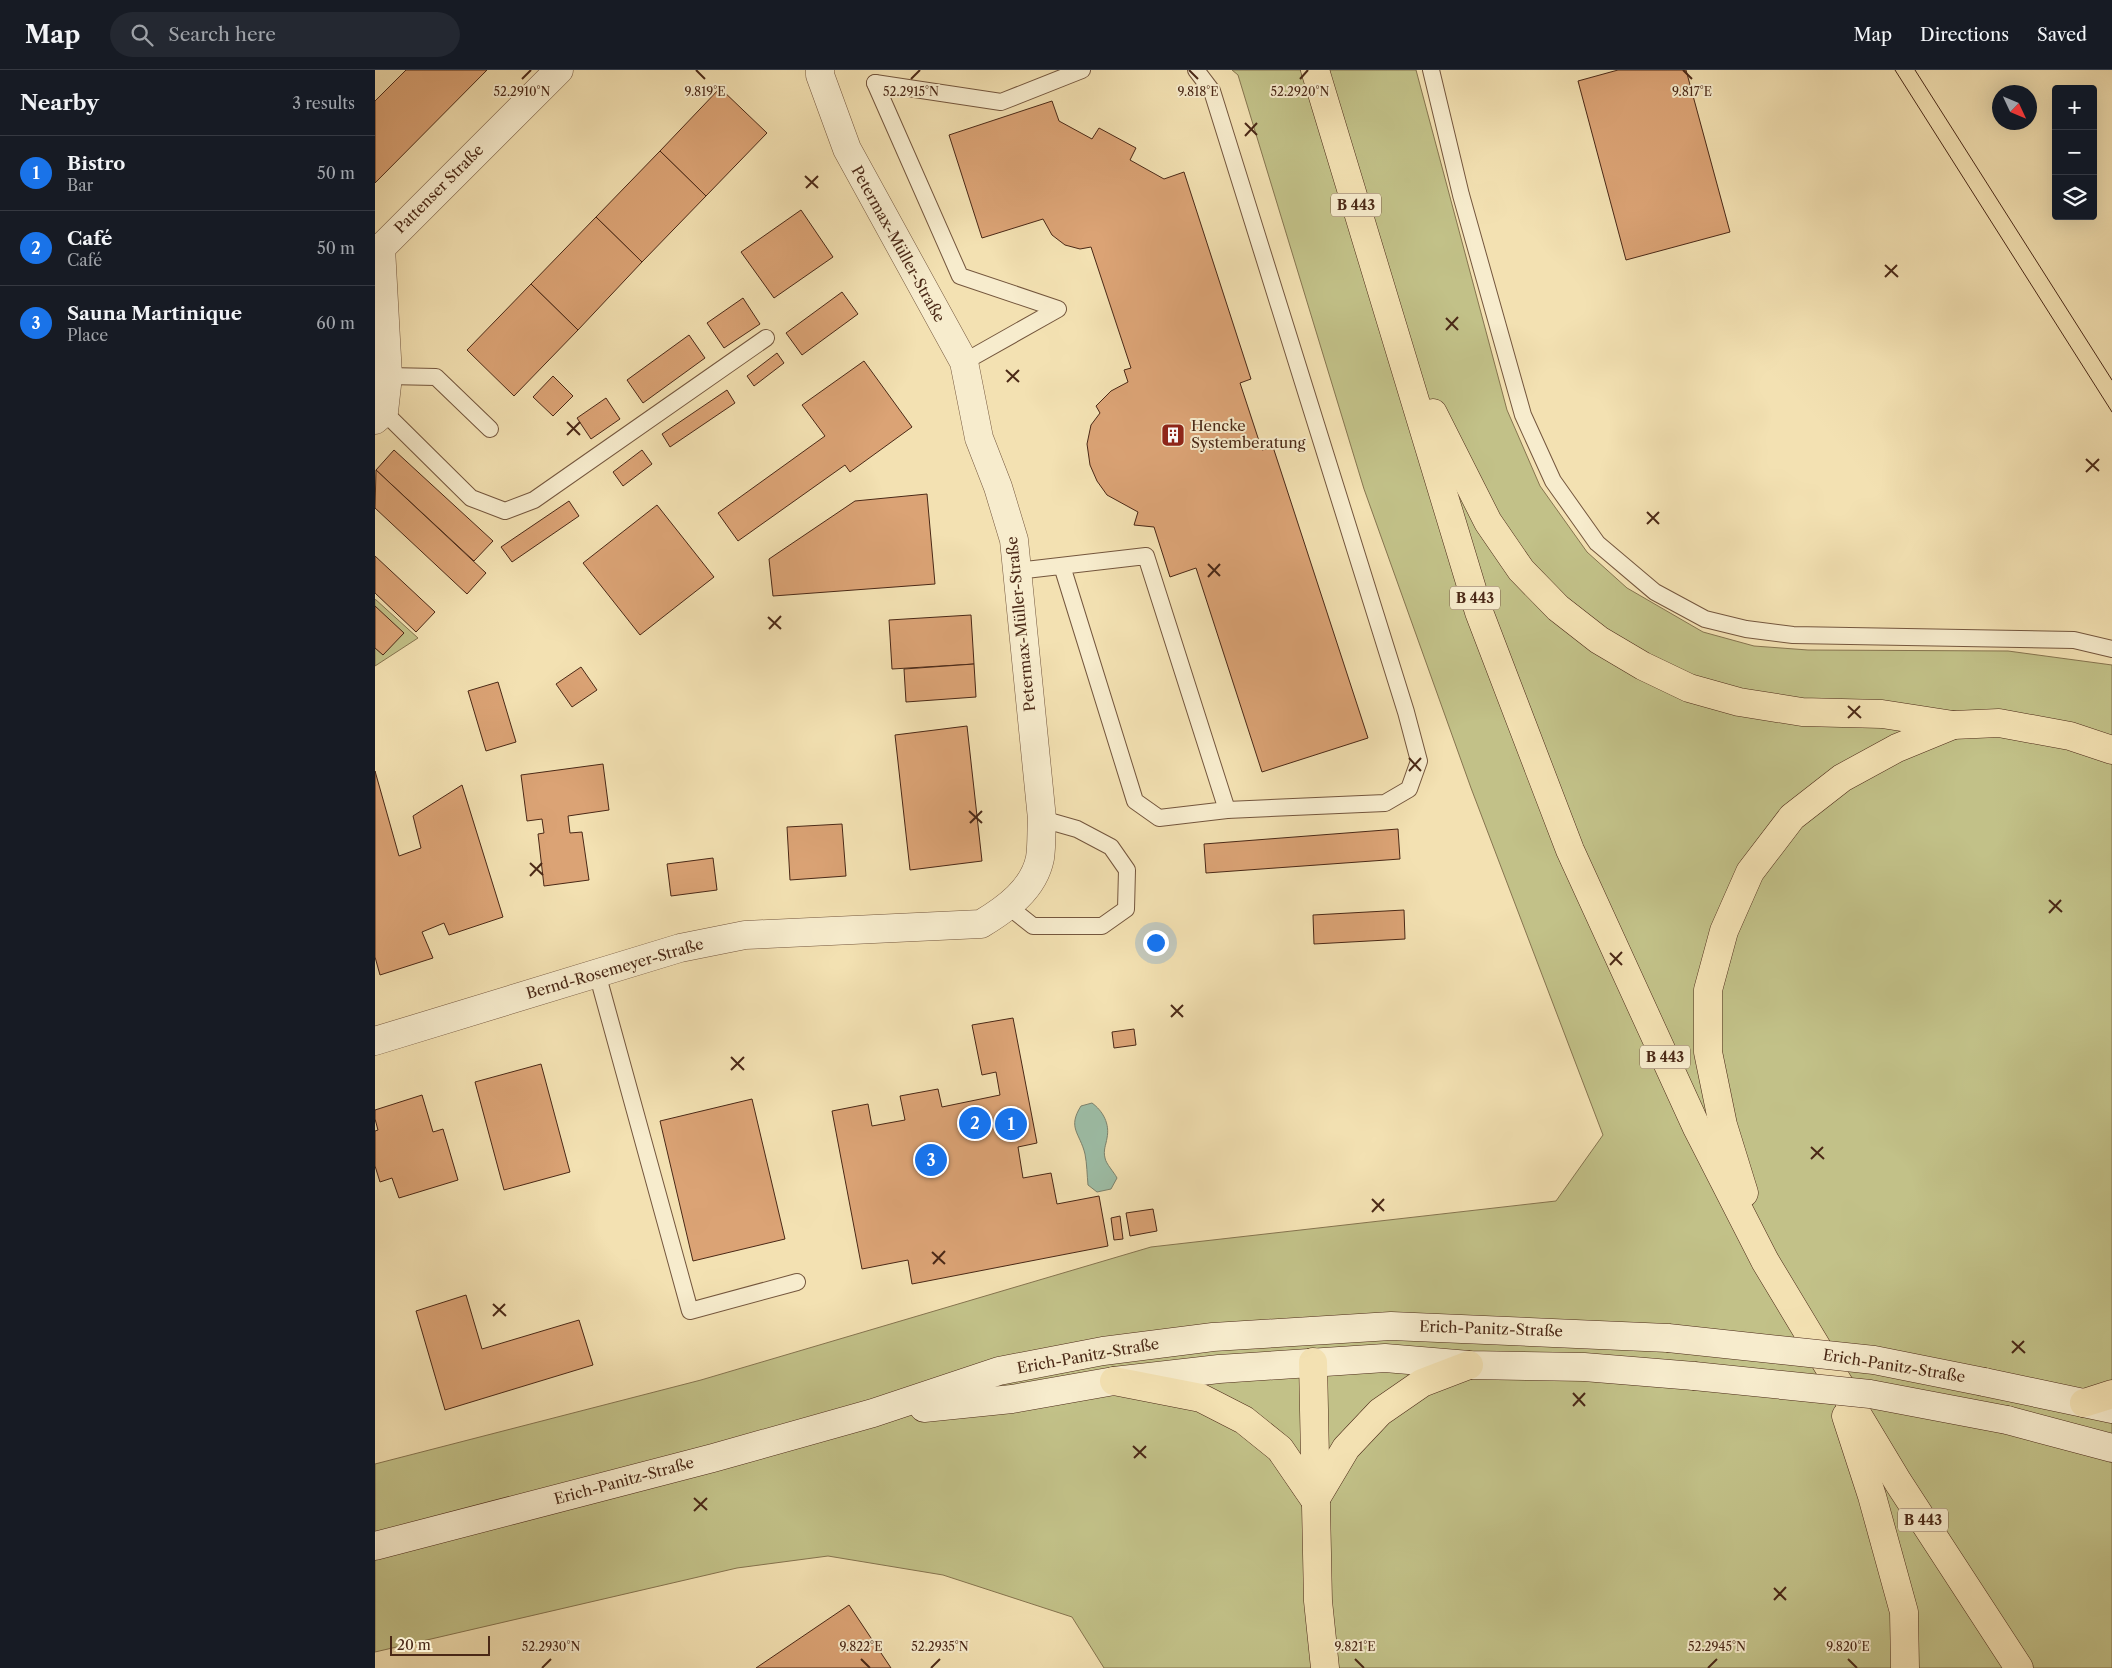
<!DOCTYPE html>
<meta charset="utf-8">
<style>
body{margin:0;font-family:"Libre Caslon Text",serif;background:#242831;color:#f1f3f6}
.controls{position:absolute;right:15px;top:15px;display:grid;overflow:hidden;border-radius:5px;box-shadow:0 5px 20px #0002}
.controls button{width:45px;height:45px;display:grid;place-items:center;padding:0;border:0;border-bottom:1px solid #363941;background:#171b24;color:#f1f3f6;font:25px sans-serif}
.compass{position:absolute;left:1617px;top:15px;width:45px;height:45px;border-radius:50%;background:#171b24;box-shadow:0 5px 20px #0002;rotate:134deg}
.scale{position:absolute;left:15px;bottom:12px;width:100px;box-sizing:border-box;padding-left:5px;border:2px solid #4a2816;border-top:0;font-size:14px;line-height:18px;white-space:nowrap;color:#4a2816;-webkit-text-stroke:4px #f7eccd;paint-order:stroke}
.you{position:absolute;left:780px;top:872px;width:18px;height:18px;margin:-12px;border:4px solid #fff;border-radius:50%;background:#1a73e8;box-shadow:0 0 0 8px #1a73e833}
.badge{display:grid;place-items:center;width:32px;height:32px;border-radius:50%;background:#1a73e8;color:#fff;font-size:16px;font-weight:700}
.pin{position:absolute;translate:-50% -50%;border:2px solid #fff;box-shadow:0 1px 5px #0006}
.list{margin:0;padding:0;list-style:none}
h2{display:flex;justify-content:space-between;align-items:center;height:65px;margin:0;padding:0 20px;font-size:21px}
h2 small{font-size:16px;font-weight:400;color:#9ea1a6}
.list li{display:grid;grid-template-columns:32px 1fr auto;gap:15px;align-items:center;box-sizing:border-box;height:75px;padding:0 20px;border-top:1px solid #363941}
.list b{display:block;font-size:19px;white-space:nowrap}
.list p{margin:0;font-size:16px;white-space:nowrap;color:#9ea1a6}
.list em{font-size:16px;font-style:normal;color:#9ea1a6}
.icon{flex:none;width:28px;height:28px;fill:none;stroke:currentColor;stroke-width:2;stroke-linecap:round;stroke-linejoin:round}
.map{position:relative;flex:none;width:1737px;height:1598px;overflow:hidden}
header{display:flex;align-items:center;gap:30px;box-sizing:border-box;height:70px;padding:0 25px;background:#171b24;border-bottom:1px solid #363941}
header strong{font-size:24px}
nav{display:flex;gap:28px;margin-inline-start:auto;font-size:18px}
.search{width:350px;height:45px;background:#242831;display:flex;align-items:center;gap:12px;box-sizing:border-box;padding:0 18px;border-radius:28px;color:#9ea1a6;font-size:19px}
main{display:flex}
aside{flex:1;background:#171b24}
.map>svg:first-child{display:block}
.green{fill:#c2c188;stroke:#86744f}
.water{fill:#9dbea7;stroke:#7c826d}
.building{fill:#dba375;stroke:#4a2816}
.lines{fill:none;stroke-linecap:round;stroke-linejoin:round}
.lane-casing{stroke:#74563d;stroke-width:18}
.street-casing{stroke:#74563d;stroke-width:29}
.secondary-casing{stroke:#4a2816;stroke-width:29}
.primary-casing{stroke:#4a2816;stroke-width:29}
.lane{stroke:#f7eccd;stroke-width:16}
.street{stroke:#f7eccd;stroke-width:28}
.secondary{stroke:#f7eccd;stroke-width:28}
.primary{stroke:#f3e1b2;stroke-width:28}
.tram{stroke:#4a2816;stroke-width:1}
.secondary-bridge-casing{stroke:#4a2816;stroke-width:29;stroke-linecap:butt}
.secondary-bridge{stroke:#f7eccd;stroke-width:28}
.ticks{fill:none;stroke:#4a2816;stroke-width:2}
.labels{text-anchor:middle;stroke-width:4;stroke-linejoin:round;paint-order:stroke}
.shield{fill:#f7eccd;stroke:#7e634d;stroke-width:1}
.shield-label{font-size:14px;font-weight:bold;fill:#4a2816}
.street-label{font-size:15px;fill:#4a2816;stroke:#f7eccd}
.poi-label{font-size:15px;fill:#4a2816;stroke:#f7eccd;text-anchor:start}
.ticks-label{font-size:12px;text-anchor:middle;fill:#4a2816;stroke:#f7eccd;stroke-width:4;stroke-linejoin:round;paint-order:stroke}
</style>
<header>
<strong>Map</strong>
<div class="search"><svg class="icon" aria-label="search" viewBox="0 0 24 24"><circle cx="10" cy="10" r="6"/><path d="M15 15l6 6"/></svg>Search here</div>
<nav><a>Map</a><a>Directions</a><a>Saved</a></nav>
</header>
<main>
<aside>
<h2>Nearby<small>3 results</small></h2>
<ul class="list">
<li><span class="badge">1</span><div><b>Bistro</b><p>Bar</p></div><em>50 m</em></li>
<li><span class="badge">2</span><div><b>Café</b><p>Café</p></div><em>50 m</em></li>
<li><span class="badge">3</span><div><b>Sauna Martinique</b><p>Place</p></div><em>60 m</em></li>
</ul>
</aside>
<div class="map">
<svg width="1737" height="1598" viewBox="0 0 1737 1598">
<rect width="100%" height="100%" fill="#f3e1b2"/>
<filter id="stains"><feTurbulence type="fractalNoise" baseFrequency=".004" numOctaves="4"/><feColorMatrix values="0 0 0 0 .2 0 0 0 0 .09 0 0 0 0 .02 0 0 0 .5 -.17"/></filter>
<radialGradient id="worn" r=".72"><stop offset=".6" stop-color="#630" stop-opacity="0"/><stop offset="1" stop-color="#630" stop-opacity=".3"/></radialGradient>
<g class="green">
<path d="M857 0H1041L1132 340 1165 416 1212 482 1252 518 1328 562 1379 576 1433 580 1633 581 1737 595V1598H729L697 1547 568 1505 453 1486 362 1498 0 1582V1394L326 1310 776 1177 1181 1131 1228 1065 1096 718 989 419 863 5Z"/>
<path d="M0 529 43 568 0 596Z"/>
</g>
<path class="water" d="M717 1033C728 1041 735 1054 732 1068 731 1075 728 1080 730 1088 731 1094 739 1102 742 1108L736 1119 722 1122 713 1115C712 1105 712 1094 710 1084 705 1063 692 1058 706 1036Z"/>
<g class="building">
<path d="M31 0H112L0 113V31Z"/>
<path d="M1243 0H1311L1355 162 1251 190 1203 11Z"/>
<path d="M345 18 392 63 331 126 285 81Z"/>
<path d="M677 31 684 51 717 69 724 58 761 78 755 90 789 109 809 102 876 309 865 313 887 380 898 377 993 668 887 702 821 498 795 507 779 457 759 455 763 442 732 425 722 411 715 395 712 374 716 355 725 343 721 336 736 321 753 312 749 300 756 298 716 177 705 179 690 175 677 165 668 149 607 168 574 65Z"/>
<path d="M285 81 331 126 267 192 221 147Z"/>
<path d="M426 140 458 187 399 228 366 182Z"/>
<path d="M221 147 267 192 203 260 156 214Z"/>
<path d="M156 214 203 260 139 326 92 280Z"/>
<path d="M467 222 483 244 427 285 411 263Z"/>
<path d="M368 228 385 254 349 278 332 253Z"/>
<path d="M314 265 330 288 268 333 252 310Z"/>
<path d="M402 283 409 293 379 316 372 306Z"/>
<path d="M489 291 537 357 475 402 470 395 363 471 343 443 450 366 427 335Z"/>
<path d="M178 306 198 326 178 346 158 327Z"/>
<path d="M352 320 360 333 295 377 287 364Z"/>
<path d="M231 328 245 349 216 369 202 348Z"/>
<path d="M19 380 118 471 99 491 1 400Z"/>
<path d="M267 380 277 394 248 416 238 402Z"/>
<path d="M1 400 111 503 92 524 0 438Z"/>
<path d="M552 424 560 514 398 526 394 489 480 431Z"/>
<path d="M194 431 204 446 137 492 126 477Z"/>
<path d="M282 435 339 507 265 565 208 493Z"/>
<path d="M0 486 60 542 41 562 0 523Z"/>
<path d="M0 536 29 563 8 585 0 578Z"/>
<path d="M596 545 599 594 517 599 514 550Z"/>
<path d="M599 594 601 627 531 632 529 599Z"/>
<path d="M206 597 222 620 197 637 181 614Z"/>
<path d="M123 612 141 672 111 681 93 621Z"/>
<path d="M592 656 607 791 535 800 520 665Z"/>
<path d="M228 694 234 740 193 746 195 763 207 762 214 810 169 816 163 764 169 763 167 749 152 751 146 705Z"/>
<path d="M0 701 24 786 46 778 38 746 87 715 128 847 74 865 69 853 47 862 58 888 5 905 0 887Z"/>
<path d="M467 754 471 806 415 810 412 757Z"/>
<path d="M1023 759 1025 789 831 803 829 774Z"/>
<path d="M338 788 342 820 296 826 292 794Z"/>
<path d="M1029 840 1030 869 939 874 938 845Z"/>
<path d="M638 948 662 1073 643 1077 648 1108 676 1103 682 1134 724 1126 733 1176 537 1214 533 1190 487 1199 457 1041 493 1034 497 1056 530 1050 525 1026 563 1019 567 1037 625 1025 621 1002 607 1005 597 955Z"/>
<path d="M759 959 761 975 739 978 737 962Z"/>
<path d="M166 994 195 1102 129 1120 100 1012Z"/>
<path d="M47 1025 58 1062 68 1059 83 1110 24 1128 17 1108 5 1112 0 1096V1061L3 1060 0 1049V1040Z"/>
<path d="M377 1029 410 1169 318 1191 285 1051Z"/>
<path d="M778 1139 782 1161 755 1166 751 1143Z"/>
<path d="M745 1146 748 1169 739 1170 736 1148Z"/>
<path d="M91 1225 107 1279 204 1250 218 1295 70 1340 41 1241Z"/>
<path d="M474 1535 516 1598H381Z"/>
</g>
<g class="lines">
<g class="lane-casing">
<g id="lane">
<path d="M821 0 837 21 1031 642 1044 691 1034 719 1010 733 852 740"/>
<path d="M1056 0 1086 125 1148 345 1178 411 1222 473 1280 522 1330 549 1371 559 1418 565 1699 570 1737 579"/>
<path d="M500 13 585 206 683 239 589 292"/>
<path d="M500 13 626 32 707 0"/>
<path d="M13 306 61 307 115 359"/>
<path d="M9 342 96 428 130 441 159 430 391 268"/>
<path d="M642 501 771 486 852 740 784 748 760 731 687 496"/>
<path d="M634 837 658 856H727L751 839 752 800 736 777 702 759 667 749"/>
<path d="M222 903 315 1241 422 1212"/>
</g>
</g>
<g class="street-casing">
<g id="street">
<path d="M0 350 9 342 13 306 6 178 184 0"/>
<path d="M0 971 305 878 370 865 606 854C631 839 659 819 665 788 667 775 666 761 667 749L639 470 623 417 604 368 589 292 472 79 445 5V0"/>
</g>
</g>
<g class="secondary-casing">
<g id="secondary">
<path d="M1609 1312 1737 1339"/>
<path d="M549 1338 637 1329 739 1311 844 1299 1010 1288 1094 1295 1209 1297 1319 1306"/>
<path d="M1632 1350 1737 1378"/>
<path d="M0 1476 338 1388 498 1343 624 1301 728 1281 838 1267 1016 1256 1293 1268"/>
</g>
</g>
<g class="primary-casing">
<g id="primary">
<path d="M940 0 1104 542 1195 780 1322 1058 1390 1191 1523 1412 1644 1598"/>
<path d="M1058 343 1113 452 1146 500 1183 538 1224 570 1268 596 1314 618 1364 632 1427 642 1507 644 1578 655 1624 653 1695 666 1737 680"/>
<path d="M1369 1123 1348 1055 1333 982V920L1349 861 1375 802 1417 747 1467 708 1522 678 1578 655"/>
<path d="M938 1292 943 1531 950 1598"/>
<path d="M739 1311 826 1328 869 1350 905 1379 940 1430"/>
<path d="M1709 1333 1737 1324"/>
<path d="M1471 1346 1497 1426 1529 1542 1530 1598"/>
<path d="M940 1430 971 1378 1005 1342 1047 1313 1094 1295"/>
</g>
</g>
<use href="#lane" class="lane"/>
<use href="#street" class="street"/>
<use href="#secondary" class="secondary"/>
<use href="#primary" class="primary"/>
<g class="tram">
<path d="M1520 0 1737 342"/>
<path d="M1540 0 1737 310"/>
</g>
<g class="secondary-bridge-casing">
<g id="secondary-bridge">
<path d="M1293 1268 1499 1290 1609 1312"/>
<path d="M1319 1306 1495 1324 1632 1350"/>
</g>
</g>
<use href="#secondary-bridge" class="secondary-bridge"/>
</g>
<path class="ticks" d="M321 0 330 9M814 0 823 9M1308 0 1317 9M147 9 156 0M536 9 545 0M925 9 933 0M870 53 882 65M870 66 882 53M430 106 443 118M431 118 443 106M1510 195 1523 207M1510 207 1522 195M1071 248 1083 260M1071 260 1083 247M631 300 644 312M632 312 644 300M192 352 205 365M192 365 205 352M1711 389 1724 401M1711 402 1724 389M1272 442 1284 454M1272 454 1284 442M833 494 845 506M833 507 845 494M393 547 406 559M394 559 406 546M1473 636 1486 648M1473 648 1485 636M1034 688 1046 701M1034 701 1046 688M594 741 607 753M595 753 607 741M155 793 168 805M155 806 167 793M1674 830 1687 842M1674 843 1686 830M1235 883 1247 895M1235 895 1247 882M796 935 808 947M796 947 808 935M356 987 369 1000M356 1000 369 987M1436 1077 1449 1089M1436 1089 1448 1077M997 1129 1009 1141M997 1142 1009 1129M557 1182 570 1194M558 1194 570 1181M118 1234 131 1246M118 1246 130 1234M1637 1271 1650 1283M1637 1283 1649 1271M1198 1323 1210 1336M1198 1336 1210 1323M758 1376 771 1388M759 1388 771 1376M319 1428 332 1440M319 1441 332 1428M1399 1518 1411 1530M1399 1530 1411 1517M486 1589 495 1598M980 1589 989 1598M1473 1589 1482 1598M167 1598 176 1589M556 1598 565 1589M1333 1598 1342 1589"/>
<defs>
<g id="building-square" transform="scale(1.25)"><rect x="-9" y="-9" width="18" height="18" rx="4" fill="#8f2418" stroke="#f7eccd"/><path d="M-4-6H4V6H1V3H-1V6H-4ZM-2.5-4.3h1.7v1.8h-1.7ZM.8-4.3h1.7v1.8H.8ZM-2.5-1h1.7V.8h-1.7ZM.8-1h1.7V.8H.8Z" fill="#fff"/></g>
</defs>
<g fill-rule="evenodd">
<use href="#building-square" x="798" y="365"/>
</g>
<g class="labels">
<g class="shield">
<rect x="956" y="123.5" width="50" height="23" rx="4"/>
<rect x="1075" y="516.5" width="50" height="23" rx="4"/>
<rect x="1265" y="975.5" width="50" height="23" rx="4"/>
<rect x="1523" y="1438.5" width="50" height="23" rx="4"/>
</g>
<g class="shield-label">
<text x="981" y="140">B 443</text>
<text x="1100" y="533">B 443</text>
<text x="1290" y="992">B 443</text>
<text x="1548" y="1455">B 443</text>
</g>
<g class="street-label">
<text transform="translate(64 119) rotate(-45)" y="5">Pattenser Straße</text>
<text transform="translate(523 174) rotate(61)" y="5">Petermax-Müller-Straße</text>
<text transform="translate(646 554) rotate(-96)" y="5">Petermax-Müller-Straße</text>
<text transform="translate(240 899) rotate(-16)" y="5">Bernd-Rosemeyer-Straße</text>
<text transform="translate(1116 1259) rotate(2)" y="5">Erich-Panitz-Straße</text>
<text transform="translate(713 1286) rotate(-10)" y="5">Erich-Panitz-Straße</text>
<text transform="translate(1519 1296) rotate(9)" y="5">Erich-Panitz-Straße</text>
<text transform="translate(249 1411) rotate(-15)" y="5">Erich-Panitz-Straße</text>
</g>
<g class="poi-label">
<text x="816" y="361">Hencke<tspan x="816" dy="17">Systemberatung</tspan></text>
</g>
</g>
<g class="ticks-label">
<text x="330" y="26">9.819°E</text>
<text x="823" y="26">9.818°E</text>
<text x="1317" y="26">9.817°E</text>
<text x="925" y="26">52.2920°N</text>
<text x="147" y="26">52.2910°N</text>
<text x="536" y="26">52.2915°N</text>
<text x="176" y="1581">52.2930°N</text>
<text x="565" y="1581">52.2935°N</text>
<text x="1342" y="1581">52.2945°N</text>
<text x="486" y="1581">9.822°E</text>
<text x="980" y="1581">9.821°E</text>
<text x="1473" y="1581">9.820°E</text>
</g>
<rect width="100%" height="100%" filter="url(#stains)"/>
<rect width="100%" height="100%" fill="url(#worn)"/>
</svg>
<div class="controls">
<button>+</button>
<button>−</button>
<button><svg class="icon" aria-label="layers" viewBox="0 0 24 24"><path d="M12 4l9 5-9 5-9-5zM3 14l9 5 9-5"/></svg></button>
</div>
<svg class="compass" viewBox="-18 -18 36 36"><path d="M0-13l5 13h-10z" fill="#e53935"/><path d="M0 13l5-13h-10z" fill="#9ea1a6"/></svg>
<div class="scale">20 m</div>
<div class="you"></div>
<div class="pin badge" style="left:636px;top:1054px">1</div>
<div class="pin badge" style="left:600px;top:1053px">2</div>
<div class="pin badge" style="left:556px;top:1090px">3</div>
</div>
</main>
